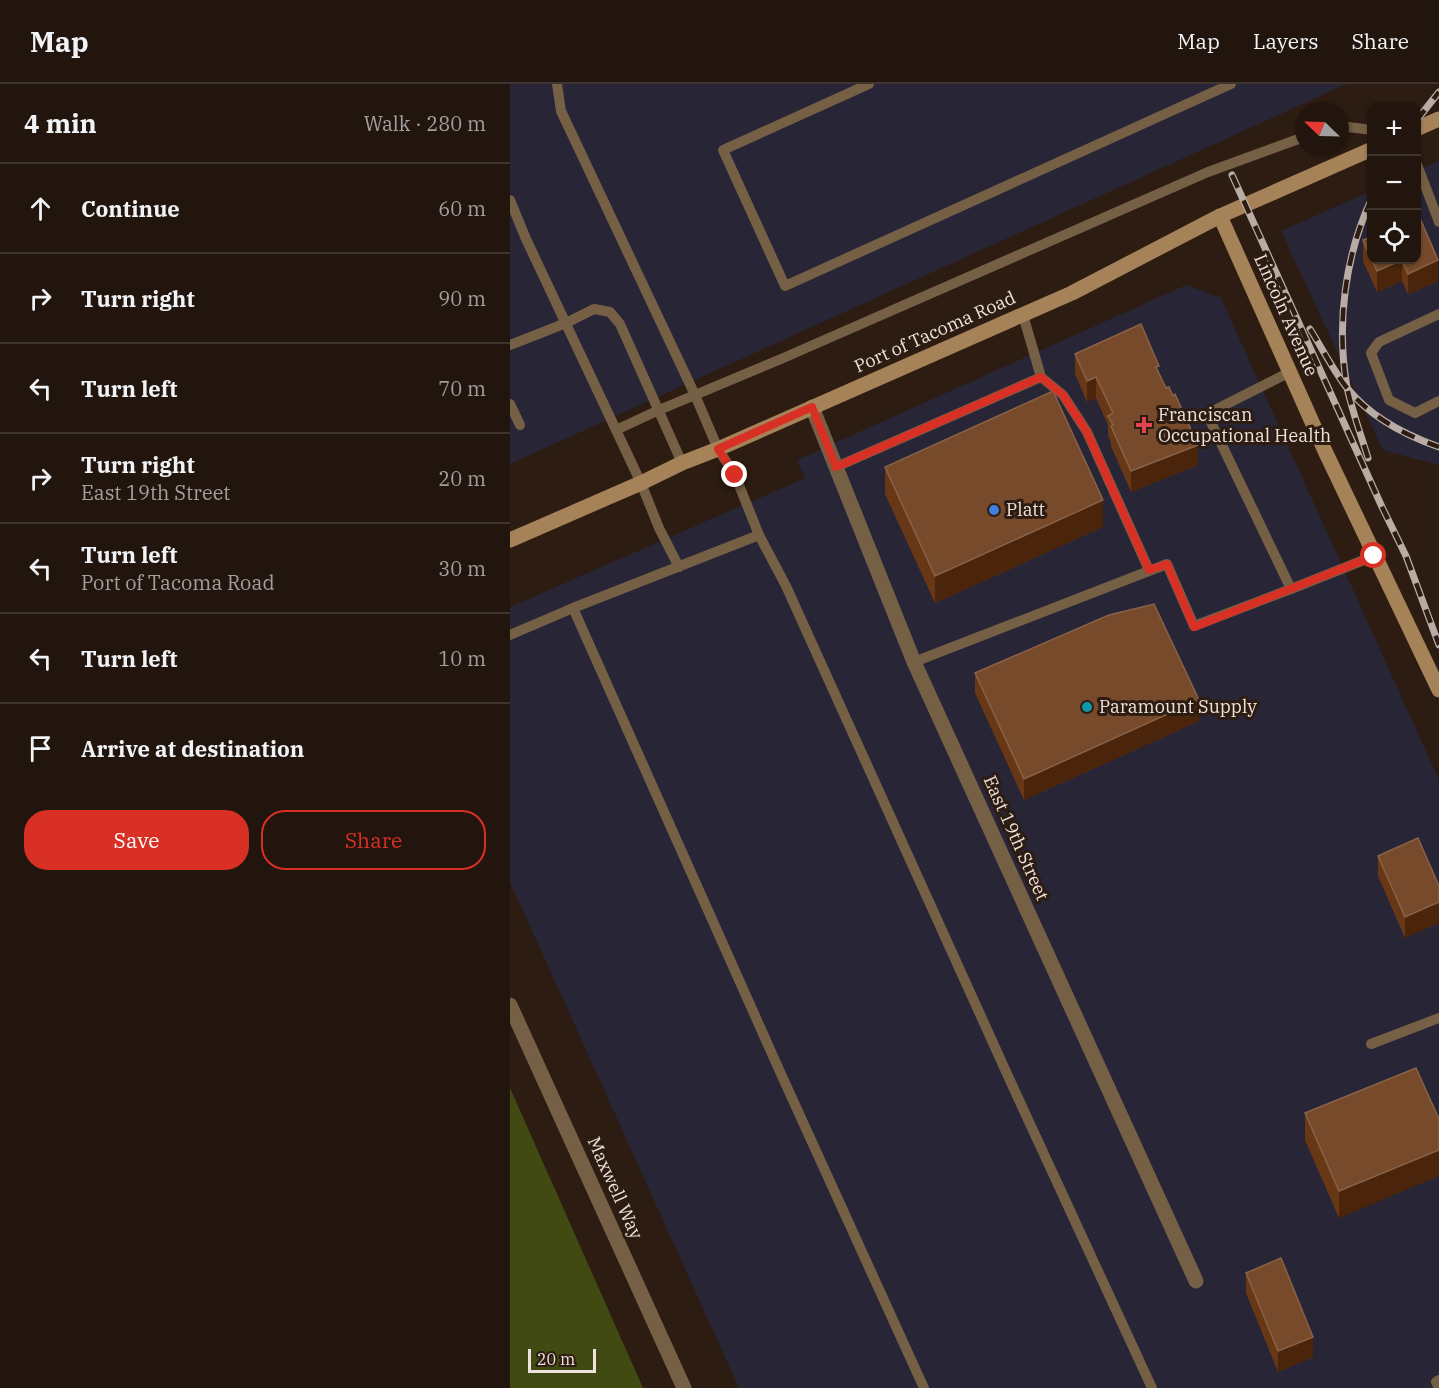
<!DOCTYPE html>
<meta charset="utf-8">
<style>
body{margin:0;font-family:"IBM Plex Serif",serif;background:#2e221c;color:#f1f3f6}
.controls{position:absolute;right:18px;top:18px;display:grid;overflow:hidden;border-radius:12px;box-shadow:0 2px 4px #0004}
.controls button{width:54px;height:54px;display:grid;place-items:center;padding:0;border:0;border-bottom:2px solid #3f342e;background:#22150e;color:#f1f3f6;font:30px sans-serif}
.compass{position:absolute;left:785px;top:18px;width:54px;height:54px;border-radius:50%;background:#22150e;box-shadow:0 2px 4px #0004;rotate:293deg}
.scale{position:absolute;left:18px;bottom:15px;width:68px;box-sizing:border-box;padding-left:6px;border:3px solid #eee2db;border-top:0;font-size:16px;line-height:21px;white-space:nowrap;color:#eee2db;-webkit-text-stroke:4px #2d1c12;paint-order:stroke}
.stop{position:absolute;width:18px;height:18px;margin:-14px;border:4px solid #d93025;border-radius:50%;background:#fff}
.stop.end{background:#d93025;border-color:#fff;box-shadow:0 2px 6px #0008}
.list{margin:0;padding:0;list-style:none}
h2{display:flex;justify-content:space-between;align-items:center;height:78px;margin:0;padding:0 24px;font-size:26px}
h2 small{font-size:20px;font-weight:400;color:#a29f9e}
.list li{display:grid;grid-template-columns:39px 1fr auto;gap:18px;align-items:center;box-sizing:border-box;height:90px;padding:0 24px;border-top:2px solid #3f342e}
.list b{display:block;font-size:22px;white-space:nowrap}
.list p{margin:0;font-size:20px;white-space:nowrap;color:#a29f9e}
.list em{font-size:20px;font-style:normal;color:#a29f9e}
.actions{display:flex;gap:12px;padding:18px 24px}
.actions a{flex:1;padding:14px 0;border:2px solid #d93025;border-radius:24px;text-align:center;font-size:21px;color:#d93025}
.actions .main{background:#d93025;color:#fff}
.icon{flex:none;width:33px;height:33px;fill:none;stroke:currentColor;stroke-width:2;stroke-linecap:round;stroke-linejoin:round}
.map{position:relative;flex:none;width:929px;height:1304px;overflow:hidden}
header{display:flex;align-items:center;gap:36px;box-sizing:border-box;height:84px;padding:0 30px;background:#22150e;border-bottom:2px solid #3f342e}
header strong{font-size:28px}
nav{display:flex;gap:33px;margin-inline-start:auto;font-size:21px}
main{display:flex}
aside{flex:1;background:#22150e}
.map>svg:first-child{display:block}
.industrial{fill:#282536}
.green{fill:#414a13}
.lines{fill:none;stroke-linecap:round;stroke-linejoin:round}
.lane{stroke:#755f45;stroke-width:10}
.street{stroke:#755f45;stroke-width:15}
.secondary{stroke:#a58257;stroke-width:15}
.rail-casing{stroke:#b9aca4;stroke-width:7}
.rail{stroke:#2d1c12;stroke-width:4.5;stroke-dasharray:14;stroke-linecap:butt}
.wall{fill:#683816}
.shaded-wall{fill:#4a250b}
.building{fill:#764a2b;stroke:#896247;stroke-width:1.5}
.route{stroke:#d93025;stroke-width:8}
.health-dot{fill:#e0444e;stroke:#2d1c12;stroke-width:2}
.shop-dot{fill:#3f7fe0;stroke:#2d1c12;stroke-width:2}
.culture-dot{fill:#0f9aa8;stroke:#2d1c12;stroke-width:2}
.labels{text-anchor:middle;stroke-width:6;stroke-linejoin:round;paint-order:stroke}
.street-label{font-size:18px;fill:#eee2db;stroke:#2d1c12}
.poi-label{font-size:18px;fill:#eee2db;stroke:#2d1c12;text-anchor:start}
</style>
<header>
<strong>Map</strong>
<nav><a>Map</a><a>Layers</a><a>Share</a></nav>
</header>
<main>
<aside>
<h2>4 min<small>Walk · 280 m</small></h2>
<ul class="list">
<li><svg class="icon" aria-label="ahead" viewBox="0 0 24 24"><path d="M12 20V5M6 11l6-6 6 6"/></svg><div><b>Continue</b></div><em>60 m</em></li>
<li><svg class="icon" aria-label="right" viewBox="0 0 24 24"><path d="M7 20v-9h11M14 6l5 5-5 5"/></svg><div><b>Turn right</b></div><em>90 m</em></li>
<li><svg class="icon" aria-label="left" viewBox="0 0 24 24"><path d="M17 20v-9H6M10 6l-5 5 5 5"/></svg><div><b>Turn left</b></div><em>70 m</em></li>
<li><svg class="icon" aria-label="right" viewBox="0 0 24 24"><path d="M7 20v-9h11M14 6l5 5-5 5"/></svg><div><b>Turn right</b><p>East 19th Street</p></div><em>20 m</em></li>
<li><svg class="icon" aria-label="left" viewBox="0 0 24 24"><path d="M17 20v-9H6M10 6l-5 5 5 5"/></svg><div><b>Turn left</b><p>Port of Tacoma Road</p></div><em>30 m</em></li>
<li><svg class="icon" aria-label="left" viewBox="0 0 24 24"><path d="M17 20v-9H6M10 6l-5 5 5 5"/></svg><div><b>Turn left</b></div><em>10 m</em></li>
<li><svg class="icon" aria-label="arrive" viewBox="0 0 24 24"><path d="M6 21V4h12l-3 4 3 4H6"/></svg><div><b>Arrive at destination</b></div></li>
</ul>
<div class="actions"><a class="main">Save</a><a>Share</a></div>
</aside>
<div class="map">
<svg width="929" height="1304" viewBox="0 0 929 1304">
<rect width="100%" height="100%" fill="#2d1c12"/>
<g class="industrial">
<path d="M0 0H837L0 380Z"/>
<path d="M929 77V381L873 366 771 147 861 107 862 176H906L907 87Z"/>
<path d="M676 201 711 214 929 696V1304H229L0 798V523L295 394 287 376Z"/>
</g>
<path class="green" d="M0 1004 133 1304H0Z"/>
<g class="lines">
<g class="lane">
<path d="M359 0 213 66 275 202 721 0"/>
<path d="M830 42 862 46"/>
<path d="M906 78 929 138"/>
<path d="M0 116 16 155 131 399 149 444 169 483"/>
<path d="M929 230 869 258 861 269 879 316 905 329 929 317"/>
<path d="M513 231 531 293 553 311 577 348 639 486"/>
<path d="M0 261 56 239 84 225 100 228 110 240 172 379"/>
<path d="M0 320 10 341"/>
<path d="M106 346 149 326 271 275 698 88 794 53"/>
<path d="M326 383 531 293"/>
<path d="M249 451 276 502 503 1003 642 1304"/>
<path d="M781 505 864 472"/>
<path d="M63 524 271 990 414 1304"/>
<path d="M0 551 63 524 249 451 225 391 208 365 185 311 51 27 47 0"/>
<path d="M404 578 657 480 684 542 781 505 697 330 780 288"/>
<path d="M861 960 929 934"/>
<path d="M929 1296 926 1298 929 1304"/>
</g>
<g class="street">
<path d="M302 323 404 578 686 1197"/>
<path d="M0 921 174 1304"/>
</g>
<g class="secondary">
<path d="M906 45 929 35"/>
<path d="M710 132 815 367 929 606"/>
<path d="M0 456 131 399 172 379 208 365 562 209 710 132 862 65"/>
</g>
<g class="rail-casing">
<g id="rail">
<path d="M906 37 929 8"/>
<path d="M722 91 872 423 896 472 929 561"/>
<path d="M800 245C812 264 823 286 837 304 860 333 895 351 929 363"/>
<path d="M858 374C851 351 842 327 837 303 826 241 835 171 862 114"/>
</g>
</g>
<use href="#rail" class="rail"/>
</g>
<g class="wall">
<path d="M853 156 906 176 928 197 898 210 892 197 867 208 853 177Z"/>
<path d="M565 270 649 291 688 381 621 408 601 362V358L598 352V341L586 314 577 318 565 290Z"/>
<path d="M375 383 593 443 425 519 375 410Z"/>
<path d="M465 589 689 637 514 716 465 609Z"/>
<path d="M868 772 929 802 895 854 868 792Z"/>
<path d="M906 984 829 1134 795 1056V1029Z"/>
<path d="M736 1189 803 1273 768 1288 736 1209Z"/>
</g>
<g class="shaded-wall">
<path d="M892 176V197L867 208V187Z"/>
<path d="M928 176V197L898 210V190Z"/>
<path d="M586 293V314L577 318V297Z"/>
<path d="M688 361V381L621 408V387Z"/>
<path d="M593 416V443L425 519V492Z"/>
<path d="M689 616V637L514 716V695Z"/>
<path d="M929 818V839L895 854V833Z"/>
<path d="M929 1066V1092L829 1134V1107Z"/>
<path d="M803 1253V1273L768 1288V1267Z"/>
</g>
<g class="building">
<path d="M909 132 928 176 898 190 892 176 867 187 862 176H906V133Z"/>
<path d="M861 153V175L853 156Z"/>
<path d="M631 240 649 282 646 283 656 304 659 303 663 312 665 310 688 361 621 387 601 342 603 341 598 332 603 329 586 293 577 297 565 270Z"/>
<path d="M543 307 593 416 425 492 375 383Z"/>
<path d="M644 520 689 616 514 695 465 589 599 531Z"/>
<path d="M908 754 929 802V818L895 833 868 772Z"/>
<path d="M906 984 929 1035V1066L829 1107 795 1029Z"/>
<path d="M771 1174 803 1253 768 1267 736 1189Z"/>
</g>
<g class="lines">
<path class="route" d="M225 391 208 365 302 323 326 383 531 293 553 311 577 348 639 486 657 480 684 543 864 472"/>
</g>
<path class="health-dot" d="M631 332h6v6h6v6h-6v6h-6v-6h-6v-6h6z"/>
<circle class="shop-dot" cx="484" cy="426" r="6"/>
<circle class="culture-dot" cx="577" cy="623" r="6"/>
<g class="labels">
<g class="street-label">
<text transform="translate(776 231) rotate(66)" y="6">Lincoln Avenue</text>
<text transform="translate(425 248) rotate(-24)" y="6">Port of Tacoma Road</text>
<text transform="translate(506 754) rotate(66)" y="6">East 19th Street</text>
<text transform="translate(105 1104) rotate(66)" y="6">Maxwell Way</text>
</g>
<g class="poi-label">
<text x="648" y="337">Franciscan<tspan x="648" dy="21">Occupational Health</tspan></text>
<text x="496" y="432">Platt</text>
<text x="589" y="629">Paramount Supply</text>
</g>
</g>
</svg>
<div class="controls">
<button>+</button>
<button>−</button>
<button><svg class="icon" aria-label="locate" viewBox="0 0 24 24"><circle cx="12" cy="12" r="6"/><path d="M12 2v4M12 18v4M2 12h4M18 12h4"/></svg></button>
</div>
<svg class="compass" viewBox="-18 -18 36 36"><path d="M0-13l5 13h-10z" fill="#e53935"/><path d="M0 13l5-13h-10z" fill="#a29f9e"/></svg>
<div class="scale">20 m</div>
<div class="stop" style="left:864px;top:472px"></div>
<div class="stop end" style="left:225px;top:391px"></div>
</div>
</main>
